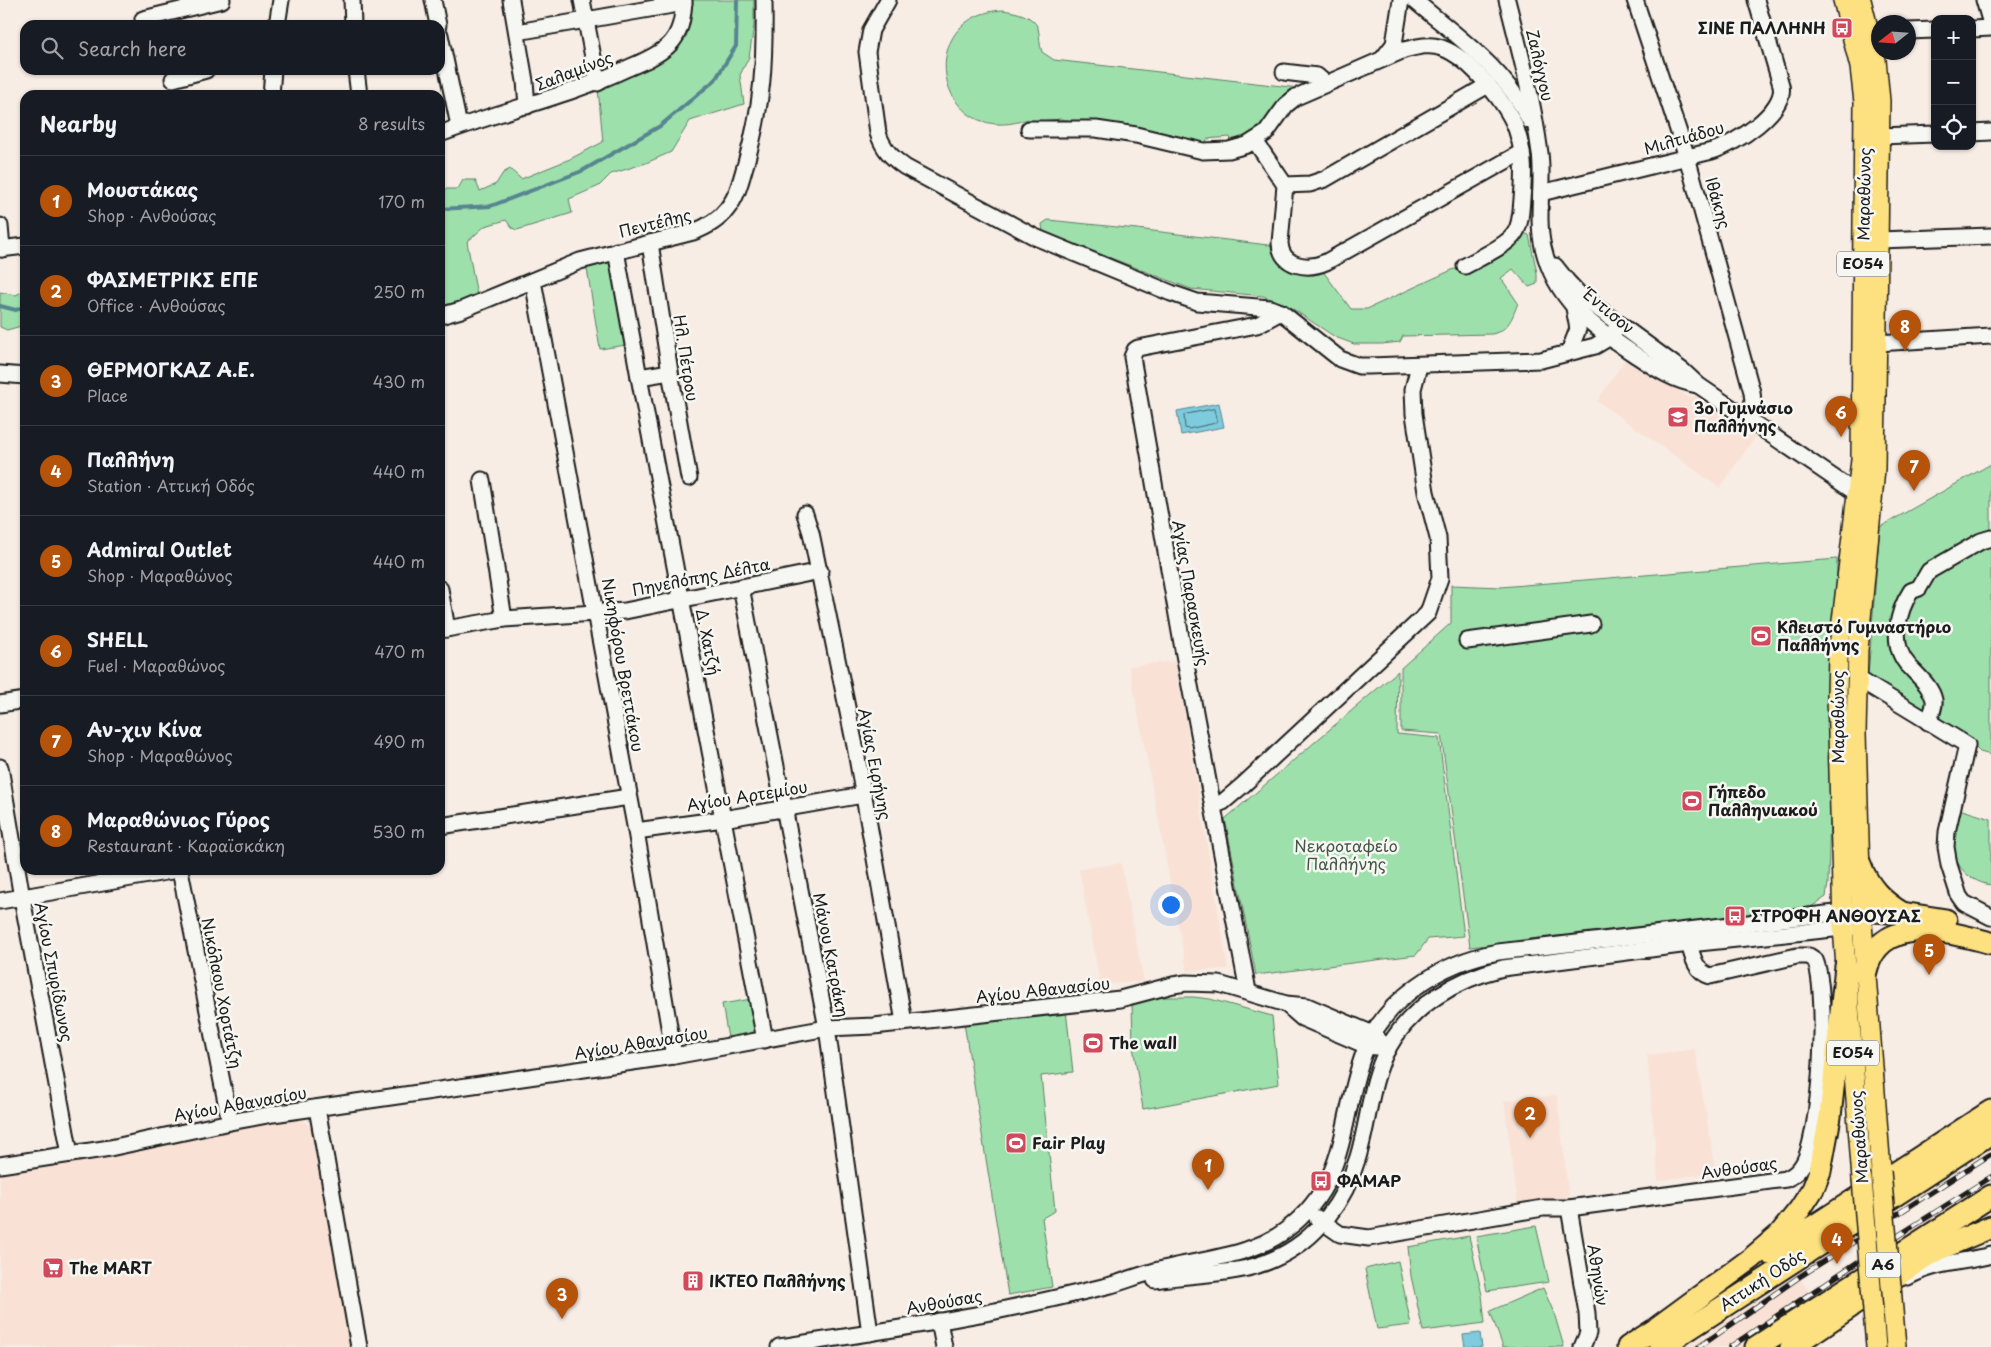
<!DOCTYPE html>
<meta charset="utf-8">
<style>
body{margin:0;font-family:"Playpen Sans",sans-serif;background:#20242c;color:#f1f3f6}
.controls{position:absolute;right:15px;top:15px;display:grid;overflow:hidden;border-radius:10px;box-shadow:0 1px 4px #0004}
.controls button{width:45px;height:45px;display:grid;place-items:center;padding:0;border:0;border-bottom:1px solid #363941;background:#171b24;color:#f1f3f6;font:25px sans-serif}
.compass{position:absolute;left:1871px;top:15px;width:45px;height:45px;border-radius:50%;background:#171b24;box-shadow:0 1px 4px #0004;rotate:253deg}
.you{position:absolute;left:1170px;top:904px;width:18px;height:18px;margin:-12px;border:4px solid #fff;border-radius:50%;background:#1a73e8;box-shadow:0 0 0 8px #1a73e833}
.badge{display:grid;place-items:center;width:32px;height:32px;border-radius:50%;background:#b45309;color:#fff;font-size:16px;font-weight:700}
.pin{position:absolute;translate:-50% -41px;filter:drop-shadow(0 1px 2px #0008)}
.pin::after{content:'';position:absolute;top:26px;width:18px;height:15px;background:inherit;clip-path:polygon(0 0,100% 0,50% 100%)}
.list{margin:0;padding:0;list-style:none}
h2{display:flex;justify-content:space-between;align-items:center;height:65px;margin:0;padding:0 20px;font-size:21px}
h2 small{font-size:16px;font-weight:400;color:#9ea1a6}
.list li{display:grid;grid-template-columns:32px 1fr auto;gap:15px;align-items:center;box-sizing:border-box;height:90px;padding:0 20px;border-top:1px solid #363941}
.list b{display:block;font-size:19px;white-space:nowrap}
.list p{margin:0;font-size:16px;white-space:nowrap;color:#9ea1a6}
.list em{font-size:16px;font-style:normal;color:#9ea1a6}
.icon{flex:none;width:28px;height:28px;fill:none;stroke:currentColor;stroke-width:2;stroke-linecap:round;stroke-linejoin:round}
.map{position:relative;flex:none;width:1991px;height:1347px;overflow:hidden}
.search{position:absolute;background:#171b24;box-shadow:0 1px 4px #0004;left:20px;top:20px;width:425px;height:55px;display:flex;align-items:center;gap:12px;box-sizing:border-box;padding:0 18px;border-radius:15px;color:#9ea1a6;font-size:19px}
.panel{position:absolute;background:#171b24;box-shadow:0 1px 4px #0004;left:20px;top:90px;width:425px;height:785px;border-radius:15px}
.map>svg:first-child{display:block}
.built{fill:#f9e2d5}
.green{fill:#9ee0ab;stroke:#5d7e64}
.water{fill:#7ecbdd;stroke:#578590}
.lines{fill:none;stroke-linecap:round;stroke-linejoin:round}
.shore{stroke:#436269;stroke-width:1}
.stream{stroke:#578590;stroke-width:4}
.minor-casing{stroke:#1c1c1c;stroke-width:19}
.major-casing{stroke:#1c1c1c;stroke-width:22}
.highway-casing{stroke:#1c1c1c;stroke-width:25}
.minor{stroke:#f6f6f2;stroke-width:15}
.major{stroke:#fde080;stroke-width:19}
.highway{stroke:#fde080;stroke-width:21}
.rail-casing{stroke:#1c1c1c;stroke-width:5.5}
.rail{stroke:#f6f6f2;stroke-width:4;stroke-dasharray:11;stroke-linecap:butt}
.major-bridge-casing{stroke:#1c1c1c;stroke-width:22;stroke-linecap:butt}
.major-bridge{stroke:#fde080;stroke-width:19}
.labels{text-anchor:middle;stroke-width:5;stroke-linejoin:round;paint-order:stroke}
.shield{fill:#f6f6f2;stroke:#5d5d5c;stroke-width:1}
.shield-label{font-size:15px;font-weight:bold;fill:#1c1c1c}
.poi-label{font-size:16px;font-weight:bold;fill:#1c1c1c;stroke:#f6f6f2;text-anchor:start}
.street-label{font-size:16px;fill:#1c1c1c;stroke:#f6f6f2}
.park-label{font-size:16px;fill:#435747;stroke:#f6f6f2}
</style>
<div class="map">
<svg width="1991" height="1347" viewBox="0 0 1991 1347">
<rect width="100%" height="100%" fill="#f7ede5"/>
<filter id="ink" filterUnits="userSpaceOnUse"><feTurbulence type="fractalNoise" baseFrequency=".02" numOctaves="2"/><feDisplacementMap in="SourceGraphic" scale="10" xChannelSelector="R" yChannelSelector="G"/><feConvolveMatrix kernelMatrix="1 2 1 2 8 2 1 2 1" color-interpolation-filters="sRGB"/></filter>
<g filter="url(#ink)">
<g class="built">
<path d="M1626 358 1689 397 1701 394 1758 433 1720 488 1597 401Z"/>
<path d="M1176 661 1228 969 1187 971 1129 666Z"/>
<path d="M1121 863 1144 982 1100 984 1079 869Z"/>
<path d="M1695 1049 1716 1172 1658 1181 1647 1055Z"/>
<path d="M1557 1095 1569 1198 1518 1206 1504 1101Z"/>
<path d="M294 1117 305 1122 316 1132 354 1347H0V1171Z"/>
<path d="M1991 1150V1157L1801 1280 1809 1291 1991 1174V1184L1741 1347H1687L1899 1208Z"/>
</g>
<g class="green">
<path d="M690 0H754V25L749 57 740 75 744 104 690 121 671 152 646 163 611 174 599 186 569 199 572 213 517 230 512 228 506 220 485 226 467 242 479 306 444 320 440 298V189H458L463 180H475L480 191 496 184 503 173 510 169 521 179 570 159 603 142 598 88 688 23 691 9Z"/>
<path d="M1003 10C1015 12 1033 15 1038 28 1040 35 1039 44 1042 52L1054 60 1299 88 1268 127 1233 145 1230 137 1207 139 1206 146 1061 119 1029 122 1028 119C936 152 911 15 1003 10Z"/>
<path d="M1048 220 1137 229 1276 246 1322 270 1351 309H1367L1454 269 1466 271 1519 238 1524 233 1529 235 1537 273V284L1529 287 1513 269 1501 278 1518 303C1512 318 1509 330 1492 334L1403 336 1400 342 1382 344H1354L1335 337 1287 305 1263 296 1191 289 1043 232 1042 224Z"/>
<path d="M609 249 626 345 600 349 585 256Z"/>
<path d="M25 290V325L7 330 0 327V292L16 295Z"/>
<path d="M1991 464V755L1980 752 1968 740 1868 676 1880 527Z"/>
<path d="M1837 559 1828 883 1826 897 1811 907 1470 947 1441 734 1401 731V668L1451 623V585L1501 587Z"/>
<path d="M1398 671 1397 734 1439 738 1464 936 1428 939 1416 955 1256 975 1225 819Z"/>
<path d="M1959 809 1991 819V885C1965 881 1949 860 1953 833 1954 825 1957 817 1959 809Z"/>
<path d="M1162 997H1193L1210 999 1272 1016 1279 1084 1143 1109 1133 1046 1132 1001Z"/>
<path d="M752 999 762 1044 730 1049 722 1004Z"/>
<path d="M1066 1010 1073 1072 1041 1076 1055 1211 1042 1218 1052 1287 1008 1295 964 1023Z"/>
<path d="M1536 1226 1549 1282 1487 1291 1476 1236Z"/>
<path d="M1469 1236 1482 1295 1485 1323 1423 1331 1411 1276 1408 1247Z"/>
<path d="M1398 1261 1411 1325 1377 1329 1365 1269Z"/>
<path d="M1543 1288 1554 1313 1564 1347H1503L1490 1311Z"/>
</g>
<g class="water">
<path d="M1219 403 1224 427 1181 435 1177 411Z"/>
<path d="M1480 1333 1482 1347H1465L1463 1335Z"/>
</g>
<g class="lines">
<path class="shore" d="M1214 409 1217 421 1216 423 1188 429 1185 428 1184 415Z"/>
<g class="stream">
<path d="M440 209 491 206 582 171 660 126 715 80 736 46 737 0"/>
<path d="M0 306 16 310 25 306"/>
</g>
<g class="minor-casing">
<g id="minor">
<path d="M352 0 353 25"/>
<path d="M433 0 438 25"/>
<path d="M511 0 525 81 527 106"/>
<path d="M582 0 598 83"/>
<path d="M888 0 871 30 867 52 878 133C883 149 892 158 905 167L1035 237 1171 293 1197 302 1270 308 1281 312 1340 359 1359 366H1369L1541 360 1595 346 1605 340 1621 325"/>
<path d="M1414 0C1456 36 1506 69 1530 121"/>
<path d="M1507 0C1520 51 1533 101 1540 153 1544 184 1536 216 1543 247 1555 300 1592 326 1634 354 1655 368 1673 381 1698 385"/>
<path d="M1635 0 1687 157 1752 392 1753 402 1747 418"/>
<path d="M1984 0 1991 24"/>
<path d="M143 19 222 0"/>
<path d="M277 25 281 0"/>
<path d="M1972 29 1991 28"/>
<path d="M1908 31 1935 30"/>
<path d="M517 32 684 3"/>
<path d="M440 35 459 126"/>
<path d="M1384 57 1394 44 1401 0"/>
<path d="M356 70 359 95"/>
<path d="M1284 72 1317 76 1325 83"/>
<path d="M173 79 206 70"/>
<path d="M271 95 273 70"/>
<path d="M1029 129H1096L1136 135 1203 151 1229 150 1247 145 1266 133 1286 105 1296 97 1404 50C1416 47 1430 43 1442 48 1469 57 1511 107 1518 135 1525 157 1524 177 1522 199 1521 210 1521 224 1515 233 1507 246 1479 258 1465 266"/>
<path d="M1972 133 1991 132"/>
<path d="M440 134C502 110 567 97 628 68 642 62 657 56 668 46 681 34 683 17 684 0"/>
<path d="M1880 136 1935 134"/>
<path d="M1255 141 1285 185 1280 243C1281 267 1308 270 1326 262L1522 152"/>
<path d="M1285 185 1310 184 1325 179 1488 85"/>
<path d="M1541 193 1712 151C1734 145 1787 111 1781 85L1756 0"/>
<path d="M0 226 2 249"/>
<path d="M1879 240 1991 236"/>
<path d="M650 243 670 372 689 478"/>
<path d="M0 249 25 246"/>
<path d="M616 251 639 377 765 1040"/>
<path d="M1555 266 1567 281 1581 296 1683 371 1698 385 1865 499"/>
<path d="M533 281 636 831 674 1056"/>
<path d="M440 316 461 310 580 261 693 232C707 227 718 221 727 209 738 196 741 179 746 163 763 104 765 61 764 0"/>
<path d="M1877 343 1991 336"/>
<path d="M1569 352 1578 329 1574 308"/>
<path d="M0 374 25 376"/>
<path d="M639 377 670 372"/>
<path d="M482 480 504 619"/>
<path d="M805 514 811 533 855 746 904 1022"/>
<path d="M741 587 827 1028 870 1333"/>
<path d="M440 589 447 629"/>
<path d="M440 630 504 619 625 611 820 571"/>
<path d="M1467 641 1591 624"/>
<path d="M1857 678 1967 745 1947 832 1946 847 1949 865 1959 896 1964 903 1991 917"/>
<path d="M0 704 25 700"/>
<path d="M1928 722C1931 715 1935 707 1934 700 1931 686 1918 676 1909 666 1889 645 1898 611 1911 591L1919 588 1929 571 1981 541 1991 538"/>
<path d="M0 767 22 898 70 1154"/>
<path d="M1213 806 1223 802 1243 785 1428 613 1440 578 1438 538 1426 492 1414 414 1413 389 1419 366"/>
<path d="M440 826 629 797"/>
<path d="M636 831 723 819 863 795"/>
<path d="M180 870 230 1122"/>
<path d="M0 901 177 870"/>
<path d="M1248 991 1183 649 1132 357 1135 350 1138 348 1257 325 1281 312"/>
<path d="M1286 1004 1302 1018 1367 1046 1376 1047"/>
<path d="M317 1108 359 1347"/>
<path d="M0 1165 110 1148 230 1122 273 1114 674 1056 827 1028 874 1026 1120 999 1173 985 1186 983 1219 984 1286 1004 1307 1006 1373 1034 1388 1049"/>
<path d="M1569 1208 1587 1313 1588 1333 1582 1347"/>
<path d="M1317 1218 1340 1234 1369 1238 1543 1208H1569L1786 1179C1793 1176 1799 1171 1803 1164 1821 1134 1829 992 1815 960L1809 956H1797L1710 976C1695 971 1693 957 1689 944"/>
<path d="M1908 1277C1935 1262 1962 1263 1991 1255"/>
<path d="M1155 1280C1195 1273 1237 1276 1274 1259 1317 1240 1345 1201 1358 1157 1369 1121 1370 1082 1388 1048 1412 1005 1457 979 1503 968L1689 944 1852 927"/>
<path d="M939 1321 944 1347"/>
<path d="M779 1347C856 1335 934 1324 1010 1308 1044 1301 1078 1293 1111 1285 1128 1280 1145 1273 1163 1269 1203 1259 1252 1256 1286 1230 1350 1182 1339 1120 1364 1053 1385 998 1442 962 1498 952L1852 911"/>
</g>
</g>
<g class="major-casing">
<g id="major">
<path d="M1843 0 1860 67 1864 102 1861 460 1838 655 1837 694 1843 927 1862 1179"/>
<path d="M1861 0 1876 60 1880 101 1875 469 1858 650 1856 733 1861 910 1881 1171"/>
<path d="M1891 1286 1896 1347"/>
<path d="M1873 1311 1876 1347"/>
</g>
</g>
<g class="highway-casing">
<g id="highway">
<path d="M1860 864C1868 887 1882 901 1902 913"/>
<path d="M1861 910 1902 913 1946 920"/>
<path d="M1865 975C1878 912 1946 931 1991 943"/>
<path d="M1771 1254 1991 1111"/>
<path d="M1658 1327 1752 1258 1779 1235 1800 1209 1813 1189 1820 1171 1830 1117 1846 966"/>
<path d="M1628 1347 1670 1320"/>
<path d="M1661 1347 1991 1133"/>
<path d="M1756 1347 1991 1196"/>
<path d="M1791 1347 1923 1258 1944 1247 1991 1227"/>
</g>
</g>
<use href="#minor" class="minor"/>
<use href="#major" class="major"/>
<use href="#highway" class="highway"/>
<g class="rail-casing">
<g id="rail">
<path d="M1699 1347 1799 1277 1991 1154"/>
<path d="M1730 1347 1885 1244 1991 1177"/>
</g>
</g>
<use href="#rail" class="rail"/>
<g class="major-bridge-casing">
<g id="major-bridge">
<path d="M1881 1171 1891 1286"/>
<path d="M1862 1179 1873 1311"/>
</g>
</g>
<use href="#major-bridge" class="major-bridge"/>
</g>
</g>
<defs>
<g id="bus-square" transform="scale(1.125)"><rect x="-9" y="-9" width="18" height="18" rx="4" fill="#d1495b" stroke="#f6f6f2"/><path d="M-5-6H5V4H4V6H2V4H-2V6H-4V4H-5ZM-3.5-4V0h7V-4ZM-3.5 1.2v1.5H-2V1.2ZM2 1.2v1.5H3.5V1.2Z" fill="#fff"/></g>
<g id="school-square" transform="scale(1.125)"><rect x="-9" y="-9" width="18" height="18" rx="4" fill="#d1495b" stroke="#f6f6f2"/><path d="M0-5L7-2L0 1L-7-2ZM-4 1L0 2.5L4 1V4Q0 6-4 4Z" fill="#fff"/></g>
<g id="stadium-square" transform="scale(1.125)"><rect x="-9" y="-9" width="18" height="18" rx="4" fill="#d1495b" stroke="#f6f6f2"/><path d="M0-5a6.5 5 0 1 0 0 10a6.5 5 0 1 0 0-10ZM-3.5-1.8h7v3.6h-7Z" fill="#fff"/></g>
<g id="supermarket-square" transform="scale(1.125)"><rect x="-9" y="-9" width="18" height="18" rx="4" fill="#d1495b" stroke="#f6f6f2"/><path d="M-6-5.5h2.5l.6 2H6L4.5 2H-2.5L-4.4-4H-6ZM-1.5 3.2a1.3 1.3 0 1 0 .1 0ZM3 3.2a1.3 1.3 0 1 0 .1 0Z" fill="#fff"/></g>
<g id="building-square" transform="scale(1.125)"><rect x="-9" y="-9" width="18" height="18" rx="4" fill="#d1495b" stroke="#f6f6f2"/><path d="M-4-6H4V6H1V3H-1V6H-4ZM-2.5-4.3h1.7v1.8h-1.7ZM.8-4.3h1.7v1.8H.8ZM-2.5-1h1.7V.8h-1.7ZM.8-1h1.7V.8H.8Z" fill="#fff"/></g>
</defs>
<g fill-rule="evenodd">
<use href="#bus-square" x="1842" y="28"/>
<use href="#school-square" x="1678" y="417"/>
<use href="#stadium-square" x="1761" y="636"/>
<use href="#stadium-square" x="1692" y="801"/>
<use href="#bus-square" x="1735" y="916"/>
<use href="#stadium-square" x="1093" y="1043"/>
<use href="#stadium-square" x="1016" y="1143"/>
<use href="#bus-square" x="1321" y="1181"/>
<use href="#supermarket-square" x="53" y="1268"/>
<use href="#building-square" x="693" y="1281"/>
</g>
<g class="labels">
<g class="shield">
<rect x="1837" y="251.5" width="52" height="25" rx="4"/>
<rect x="1827" y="1040.5" width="52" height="25" rx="4"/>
<rect x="1865.5" y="1252.5" width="35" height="25" rx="4"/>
</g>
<g class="shield-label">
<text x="1863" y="269">ΕΟ54</text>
<text x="1853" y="1058">ΕΟ54</text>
<text x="1883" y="1270">Α6</text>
</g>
<g class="poi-label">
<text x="1826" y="34" text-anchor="end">ΣΙΝΕ ΠΑΛΛΗΝΗ</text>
<text x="1694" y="414">3ο Γυμνάσιο<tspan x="1694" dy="18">Παλλήνης</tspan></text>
<text x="1777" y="633">Κλειστό Γυμναστήριο<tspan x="1777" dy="18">Παλλήνης</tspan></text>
<text x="1708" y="798">Γήπεδο<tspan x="1708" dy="18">Παλληνιακού</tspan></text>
<text x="1751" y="922">ΣΤΡΟΦΗ ΑΝΘΟΥΣΑΣ</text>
<text x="1109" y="1049">The wall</text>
<text x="1032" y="1149">Fair Play</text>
<text x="1337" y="1187">ΦΑΜΑΡ</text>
<text x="69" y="1274">The MART</text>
<text x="709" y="1287">ΙΚΤΕΟ Παλλήνης</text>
</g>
<g class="street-label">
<text transform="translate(1540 65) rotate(77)" y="6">Ζαλόγγου</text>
<text transform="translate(574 71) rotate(-21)" y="6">Σαλαμίνος</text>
<text transform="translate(1684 138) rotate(-16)" y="6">Μιλτιάδου</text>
<text transform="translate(1864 194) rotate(-89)" y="6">Μαραθώνος</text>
<text transform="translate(1718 203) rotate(74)" y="6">Ιθάκης</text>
<text transform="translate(655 223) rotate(-14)" y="6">Πεντέλης</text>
<text transform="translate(1609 311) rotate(40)" y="6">Έντισον</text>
<text transform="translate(686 358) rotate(81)" y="6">Ηλ. Πέτρου</text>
<text transform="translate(701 577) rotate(-11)" y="6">Πηνελόπης Δέλτα</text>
<text transform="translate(1191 593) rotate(80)" y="6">Αγίας Παρασκευής</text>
<text transform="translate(708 642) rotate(79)" y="6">Δ. Χατζή</text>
<text transform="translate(623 665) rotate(80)" y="6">Νικηφόρου Βρεττάκου</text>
<text transform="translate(1838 717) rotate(-90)" y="6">Μαραθώνος</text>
<text transform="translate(875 764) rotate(79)" y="6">Αγίας Ειρήνης</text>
<text transform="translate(747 796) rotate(-9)" y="6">Αγίου Αρτεμίου</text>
<text transform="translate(831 955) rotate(79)" y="6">Μάνου Κατράκη</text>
<text transform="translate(54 972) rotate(79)" y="6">Αγίου Σπυρίδωνος</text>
<text transform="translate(1043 990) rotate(-6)" y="6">Αγίου Αθανασίου</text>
<text transform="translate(222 993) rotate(79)" y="6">Νικόλαου Χορτάτζη</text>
<text transform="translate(641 1043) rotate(-9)" y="6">Αγίου Αθανασίου</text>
<text transform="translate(240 1104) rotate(-10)" y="6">Αγίου Αθανασίου</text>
<text transform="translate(1859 1137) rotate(-94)" y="6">Μαραθώνος</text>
<text transform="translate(1739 1168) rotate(-8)" y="6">Ανθούσας</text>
<text transform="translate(1598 1275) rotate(81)" y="6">Αθηνών</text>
<text transform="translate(1762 1280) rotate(-33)" y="6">Αττική Οδός</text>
<text transform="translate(944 1302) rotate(-10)" y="6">Ανθούσας</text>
</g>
<g class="park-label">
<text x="1346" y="852">Νεκροταφείο<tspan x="1346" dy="18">Παλλήνης</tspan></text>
</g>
</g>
</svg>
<div class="controls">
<button>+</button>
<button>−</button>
<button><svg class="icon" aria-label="locate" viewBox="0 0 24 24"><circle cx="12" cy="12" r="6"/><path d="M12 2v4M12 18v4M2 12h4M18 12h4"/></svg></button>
</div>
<svg class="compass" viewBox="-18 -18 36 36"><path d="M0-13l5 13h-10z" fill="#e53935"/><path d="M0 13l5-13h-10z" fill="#9ea1a6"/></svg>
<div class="you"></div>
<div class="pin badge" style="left:1208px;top:1190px">1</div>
<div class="pin badge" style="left:1530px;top:1138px">2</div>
<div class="pin badge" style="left:562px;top:1319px">3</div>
<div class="pin badge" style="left:1837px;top:1264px">4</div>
<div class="pin badge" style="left:1929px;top:975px">5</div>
<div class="pin badge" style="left:1841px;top:437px">6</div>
<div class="pin badge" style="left:1914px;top:491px">7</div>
<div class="pin badge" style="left:1905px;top:351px">8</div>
<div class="search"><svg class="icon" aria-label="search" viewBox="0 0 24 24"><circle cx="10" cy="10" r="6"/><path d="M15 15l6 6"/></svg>Search here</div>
<section class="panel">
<h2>Nearby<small>8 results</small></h2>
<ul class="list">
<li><span class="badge">1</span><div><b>Μουστάκας</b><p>Shop · Ανθούσας</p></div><em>170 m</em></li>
<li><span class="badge">2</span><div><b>ΦΑΣΜΕΤΡΙΚΣ ΕΠΕ</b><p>Office · Ανθούσας</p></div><em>250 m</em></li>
<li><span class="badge">3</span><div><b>ΘΕΡΜΟΓΚΑΖ Α.Ε.</b><p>Place</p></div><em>430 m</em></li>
<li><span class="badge">4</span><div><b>Παλλήνη</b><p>Station · Αττική Οδός</p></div><em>440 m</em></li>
<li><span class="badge">5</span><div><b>Admiral Outlet</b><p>Shop · Μαραθώνος</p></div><em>440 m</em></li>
<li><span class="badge">6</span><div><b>SHELL</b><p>Fuel · Μαραθώνος</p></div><em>470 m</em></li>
<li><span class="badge">7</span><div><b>Αν-χιν Κίνα</b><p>Shop · Μαραθώνος</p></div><em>490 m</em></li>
<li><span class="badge">8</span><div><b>Μαραθώνιος Γύρος</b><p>Restaurant · Καραϊσκάκη</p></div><em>530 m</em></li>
</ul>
</section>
</div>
